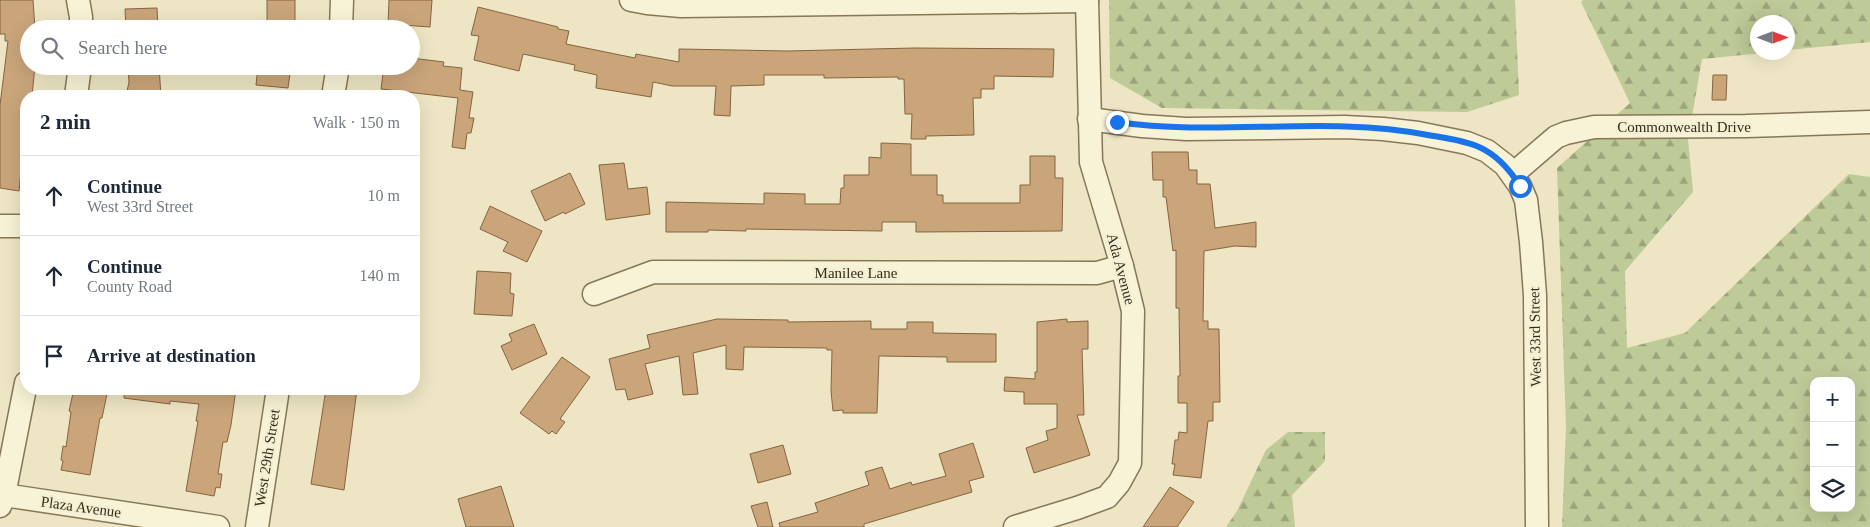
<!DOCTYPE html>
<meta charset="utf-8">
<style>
body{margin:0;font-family:"Times New Roman",serif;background:#f2f2f3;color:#1f2937}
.controls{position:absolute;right:15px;bottom:15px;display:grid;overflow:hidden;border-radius:10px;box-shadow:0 5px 20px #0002}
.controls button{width:45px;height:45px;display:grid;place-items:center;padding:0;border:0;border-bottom:1px solid #e0e1e3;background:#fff;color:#1f2937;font:25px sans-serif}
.compass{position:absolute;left:1750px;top:15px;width:45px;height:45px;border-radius:50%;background:#fff;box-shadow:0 5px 20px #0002;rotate:90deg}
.stop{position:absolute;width:15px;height:15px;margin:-11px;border:4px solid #1a73e8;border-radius:50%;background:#fff}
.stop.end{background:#1a73e8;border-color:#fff;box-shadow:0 1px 5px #0008}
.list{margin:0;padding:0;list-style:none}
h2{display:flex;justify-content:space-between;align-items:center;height:65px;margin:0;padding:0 20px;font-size:21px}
h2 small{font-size:16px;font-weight:400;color:#747a83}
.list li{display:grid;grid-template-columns:32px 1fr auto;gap:15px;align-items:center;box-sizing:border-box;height:80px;padding:0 20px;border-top:1px solid #e0e1e3}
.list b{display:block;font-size:19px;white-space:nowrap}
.list p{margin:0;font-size:16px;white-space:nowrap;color:#747a83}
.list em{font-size:16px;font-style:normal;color:#747a83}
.icon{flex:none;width:28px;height:28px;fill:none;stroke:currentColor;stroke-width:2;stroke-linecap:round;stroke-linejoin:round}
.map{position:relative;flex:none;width:1870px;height:527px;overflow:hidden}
.search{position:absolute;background:#fff;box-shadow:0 5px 20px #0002;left:20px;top:20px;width:400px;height:55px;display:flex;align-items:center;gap:12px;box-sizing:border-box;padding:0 18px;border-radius:28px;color:#747a83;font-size:19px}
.panel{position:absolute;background:#fff;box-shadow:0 5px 20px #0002;left:20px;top:90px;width:400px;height:305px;border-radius:20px}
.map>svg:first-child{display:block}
.forest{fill:url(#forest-firs);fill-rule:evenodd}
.building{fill:#caa57a;stroke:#856441}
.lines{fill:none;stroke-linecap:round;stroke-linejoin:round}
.minor-casing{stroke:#86775a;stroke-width:25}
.minor{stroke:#f8f2d6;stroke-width:22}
.route{stroke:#1a73e8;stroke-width:6}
.labels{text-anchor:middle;stroke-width:4.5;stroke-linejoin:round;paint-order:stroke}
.street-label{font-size:15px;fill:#372d1e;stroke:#f4efd2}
</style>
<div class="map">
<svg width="1870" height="527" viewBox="0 0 1870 527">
<defs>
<pattern id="forest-firs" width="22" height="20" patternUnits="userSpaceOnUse" patternTransform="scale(1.25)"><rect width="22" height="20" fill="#beca97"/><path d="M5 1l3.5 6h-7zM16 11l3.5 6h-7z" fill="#9ba47b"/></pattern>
</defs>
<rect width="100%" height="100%" fill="#ede5c3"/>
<g class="forest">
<path d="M1109 0H1515L1519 95 1467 112 1162 108 1110 78Z"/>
<path d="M1583 0H1870V42L1788 50V22H1758V52L1763 53 1702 59 1688 139 1693 192 1625 271 1627 348 1685 333 1849 174 1870 177V527H1562L1566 427 1557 168 1630 103 1581 2ZM1814 381H1851V508H1814Z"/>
<path d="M1288 432H1325V461L1292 495 1295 527H1226L1237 511 1266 450Z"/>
</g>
<g class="building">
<path d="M0 0H33L35 29H29V66H35L32 96H26V151L23 150 19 191 0 188V105L8 41H5V34H0Z"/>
<rect x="267" y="0" width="28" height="29"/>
<path d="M389 0H432L430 27 388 24Z"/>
<path d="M478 7 558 27V29L569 31 566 44 635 58 636 54 679 62V49L787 51 914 48 1054 49 1053 77 994 76V89H981V98H973L974 135 926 136V139H911L912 114H905L904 79H898V77L824 78V75H764V85L731 86 730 116 714 115 716 86H672L653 82 651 97 596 88 597 75 574 70 575 65 523 54 519 71 474 60 479 36 471 35Z"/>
<path d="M157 8 158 29H126L125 9Z"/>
<path d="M411 58 444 62 443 66 462 68 460 90 473 92 469 118H474L471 133H467L465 149 452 147 458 98 381 89 384 66H411Z"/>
<path d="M128 66H159L161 96H126L129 82Z"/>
<path d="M258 66H291L288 88 256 85Z"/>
<path d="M1713 75H1727L1726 100H1712Z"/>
<path d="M881 143 911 144V175H937V195H943V203H1020V185H1030V156H1055V178H1063L1062 231 916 232V222H882V231L746 229V231L708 230V232H666V202L764 204V193L805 194V204H840L841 188H844V175H869V157L881 158Z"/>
<path d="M1152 152H1188L1189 170H1197V184H1210L1215 228 1256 222V247L1235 246 1204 251 1203 321H1208V329H1219L1220 402H1213V421H1208L1201 478 1173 475 1175 464H1172L1175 440H1178L1179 432 1187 433V403H1178V376H1180L1179 308H1176V250L1173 251 1166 197H1163V180H1153Z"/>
<path d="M624 163 628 189 647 187 650 214 606 220 599 165Z"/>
<path d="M570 173 585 204 565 214 564 212 545 221 531 191Z"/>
<path d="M490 206 542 231 527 262 503 251 508 242 480 229Z"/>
<path d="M477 271 511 273 510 293 514 294 512 316 474 314Z"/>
<path d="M717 319 788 320V322L871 321V329H907V322H933V333L996 334V362H947V357L879 356 877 413H843V410L833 411 831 391 832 350H827V348L744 347 743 370 726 369V345L693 353 698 394 683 395 679 356 645 364 653 394 628 400 625 389 616 390 609 359 650 348 647 335Z"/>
<path d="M1067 319V322L1088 321V349H1082L1084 415H1077L1090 455 1034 473 1026 448 1048 440 1046 431 1057 428V404H1024V392L1004 391 1005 377 1035 379V372H1037V322Z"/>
<path d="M534 324 547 354 512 370 501 346 512 341 509 334Z"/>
<path d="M562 357 590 377 560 419 565 422 556 434 552 431 549 434 520 413Z"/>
<path d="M74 389H108L102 418H100L90 475 61 470 63 461 61 460 63 446 66 447 71 412 69 411Z"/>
<path d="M124 389H236L231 425 227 442H223L218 474H222L220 488 216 487 214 496 186 491 198 421H196L199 404 170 401V404L124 398Z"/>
<path d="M326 389H357L344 490 311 484Z"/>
<path d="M973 443 984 477 969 481 972 492 864 524V527H780L779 523 818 512 815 503 869 485 865 472 882 467 890 489 911 482 912 485 946 476 939 454Z"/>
<path d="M783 445 791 474 758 483 750 454Z"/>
<path d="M501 486 514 527H466L458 499Z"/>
<path d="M1170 487 1194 502 1177 527H1143Z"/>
<path d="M767 502 773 527H758L751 506Z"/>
</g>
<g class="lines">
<g class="minor-casing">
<g id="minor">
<path d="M78 0 81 17V29"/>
<path d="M631 0 647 3 681 6 1087 1"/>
<path d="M341 29 342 0"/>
<path d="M76 96 80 66"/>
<path d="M333 96 338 66"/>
<path d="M1089 119 1142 126 1186 129 1345 127 1383 129 1418 133 1467 143 1487 151 1505 165 1520 186 1526 200 1531 242 1535 295 1537 527"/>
<path d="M1513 174 1556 137 1566 133 1594 127 1746 126 1870 122"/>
<path d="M0 226H26"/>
<path d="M594 294 653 272 1097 273 1122 266"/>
<path d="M4 495 218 527"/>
<path d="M0 506 4 495 26 383"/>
<path d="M257 527 278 389"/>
<path d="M1015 527 1077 508 1107 497 1119 483 1130 463 1133 311 1122 266 1091 162 1087 0"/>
</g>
</g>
<use href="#minor" class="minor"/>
</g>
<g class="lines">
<path class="route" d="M1117 122C1220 137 1325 115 1428 135 1445 138 1463 140 1479 147 1497 155 1510 170 1520 186"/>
</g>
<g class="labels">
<g class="street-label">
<text x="1684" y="132">Commonwealth Drive</text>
<text transform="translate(1121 269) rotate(75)" y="5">Ada Avenue</text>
<text x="856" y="278">Manilee Lane</text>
<text transform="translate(1535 337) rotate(-91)" y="5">West 33rd Street</text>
<text transform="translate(267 458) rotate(-81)" y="5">West 29th Street</text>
<text transform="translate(81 507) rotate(8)" y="5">Plaza Avenue</text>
</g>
</g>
</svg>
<div class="controls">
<button>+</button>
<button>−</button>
<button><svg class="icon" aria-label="layers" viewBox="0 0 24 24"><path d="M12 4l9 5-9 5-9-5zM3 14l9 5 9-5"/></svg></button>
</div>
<svg class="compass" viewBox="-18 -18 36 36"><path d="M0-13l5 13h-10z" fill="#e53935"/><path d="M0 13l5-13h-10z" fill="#747a83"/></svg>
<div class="stop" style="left:1520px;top:186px"></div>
<div class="stop end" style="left:1117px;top:122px"></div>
<div class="search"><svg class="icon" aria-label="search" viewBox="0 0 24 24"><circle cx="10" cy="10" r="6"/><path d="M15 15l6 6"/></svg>Search here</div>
<section class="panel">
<h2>2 min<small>Walk · 150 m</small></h2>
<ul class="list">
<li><svg class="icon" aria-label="ahead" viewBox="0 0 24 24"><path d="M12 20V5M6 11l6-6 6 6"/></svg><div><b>Continue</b><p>West 33rd Street</p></div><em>10 m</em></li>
<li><svg class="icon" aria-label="ahead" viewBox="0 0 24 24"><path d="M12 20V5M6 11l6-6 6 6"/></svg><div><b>Continue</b><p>County Road</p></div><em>140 m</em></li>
<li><svg class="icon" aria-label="arrive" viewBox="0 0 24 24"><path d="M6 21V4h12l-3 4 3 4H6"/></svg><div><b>Arrive at destination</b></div></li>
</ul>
</section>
</div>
